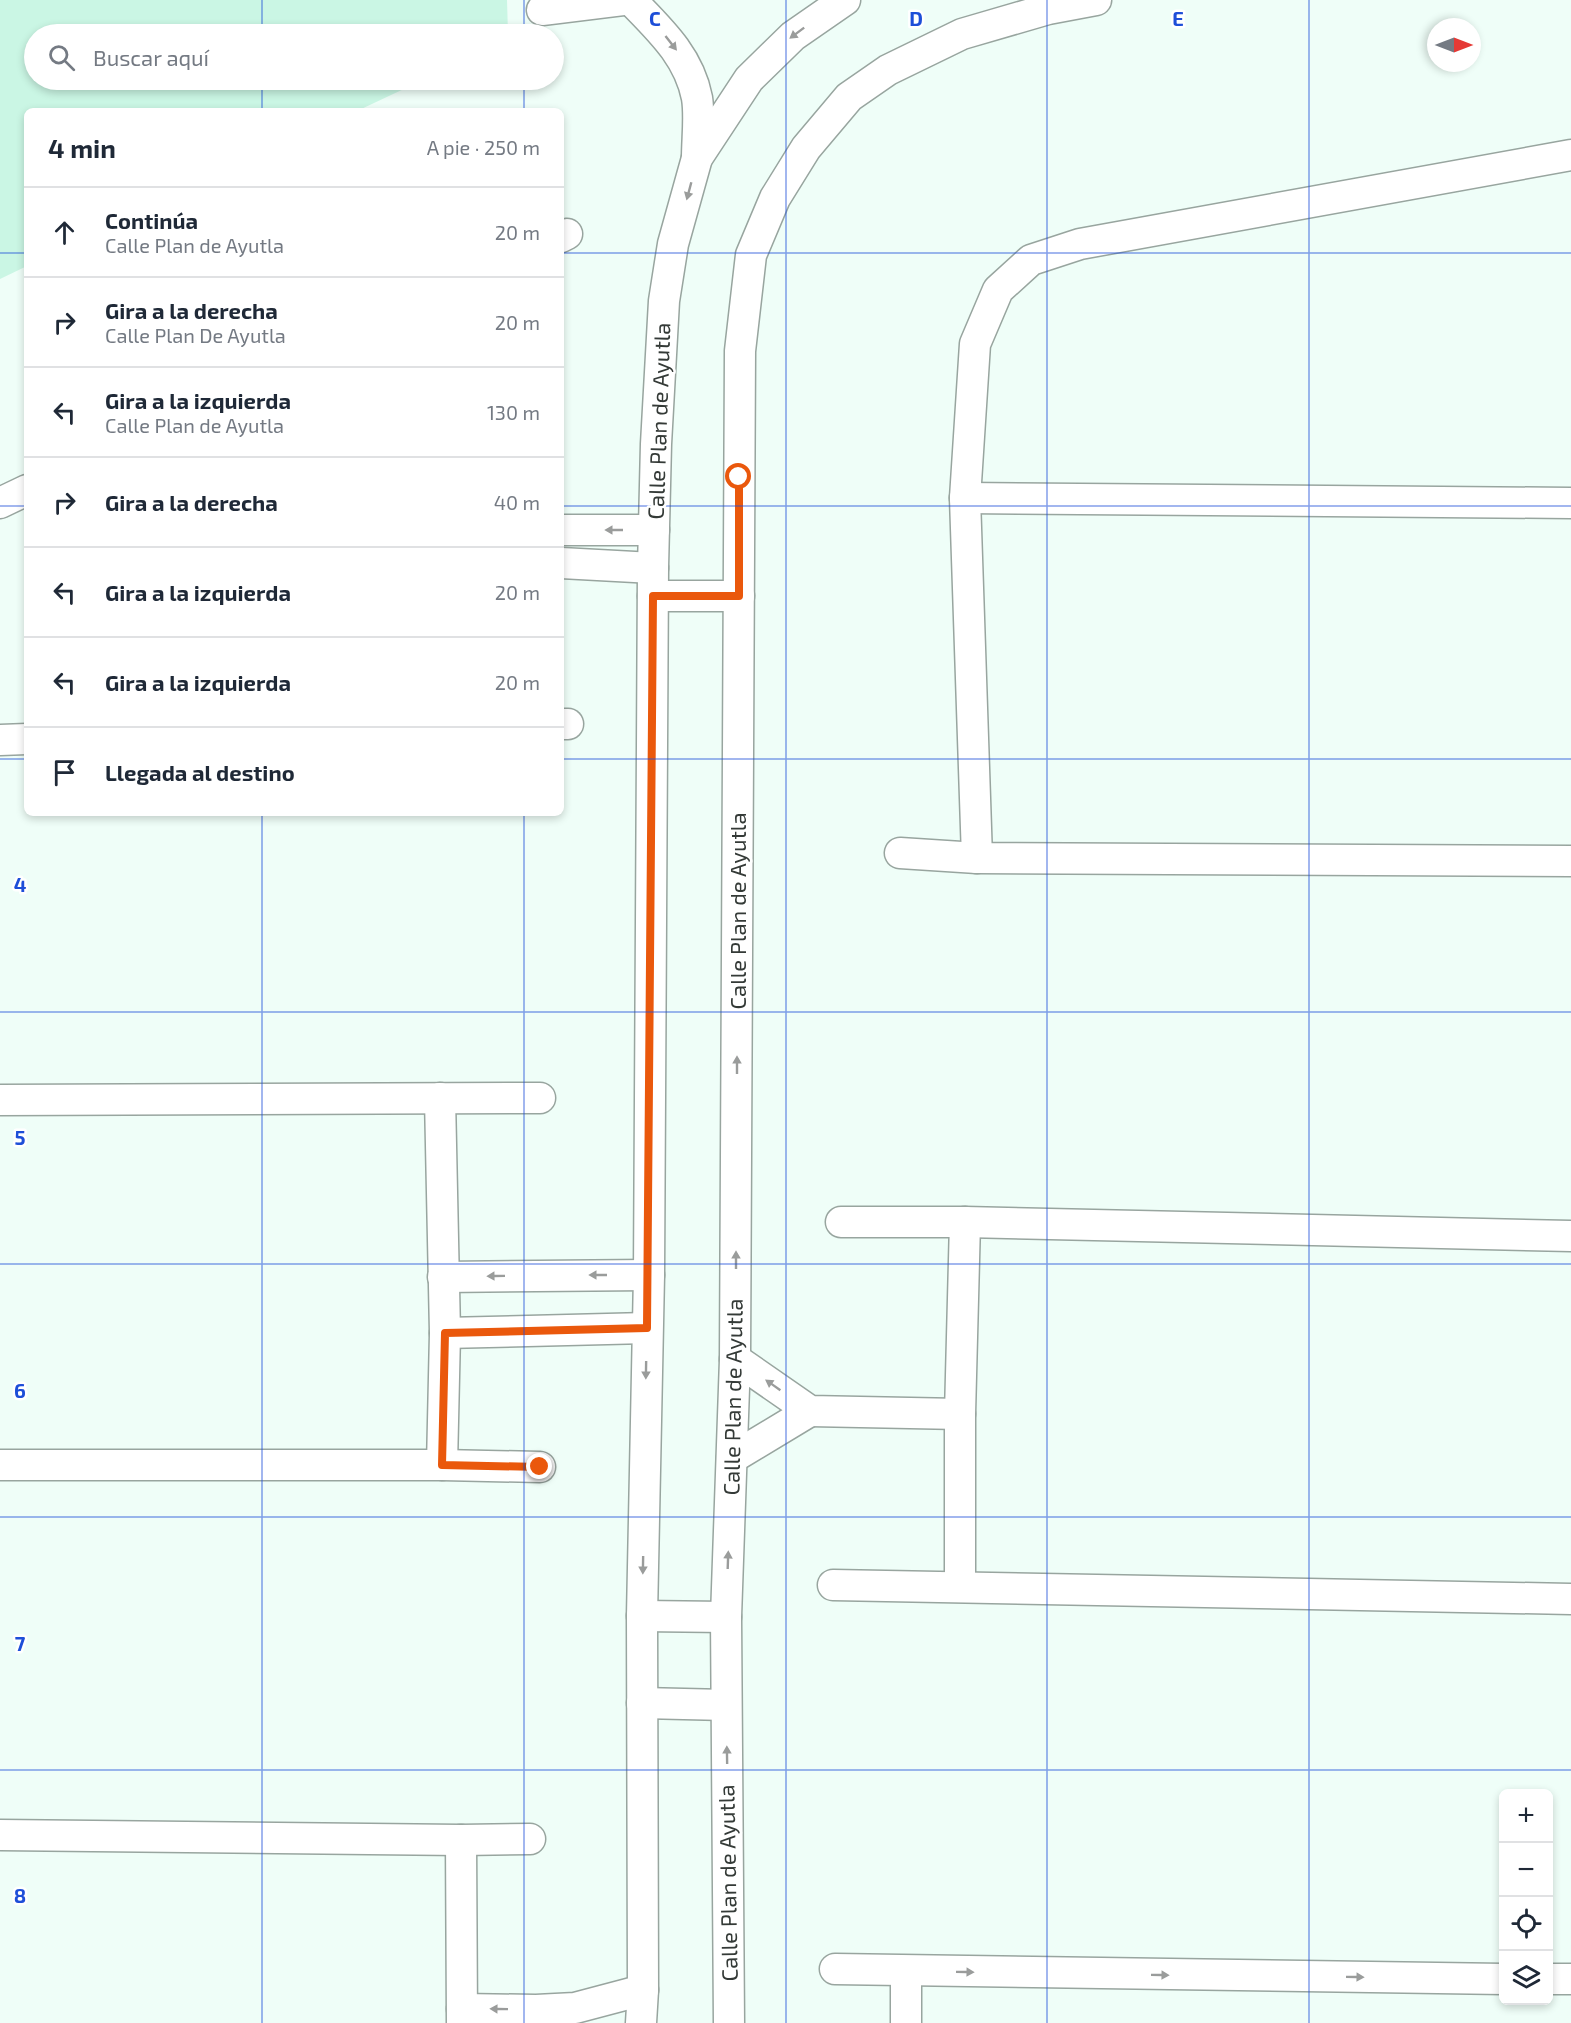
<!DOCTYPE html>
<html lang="es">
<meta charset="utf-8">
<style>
body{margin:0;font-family:"Exo 2",sans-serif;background:#f2f2f3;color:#1f2937}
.controls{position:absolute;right:18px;bottom:18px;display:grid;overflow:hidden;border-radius:9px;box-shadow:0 3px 9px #0003}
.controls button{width:54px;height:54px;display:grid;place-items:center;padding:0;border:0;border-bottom:2px solid #e0e1e3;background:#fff;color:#1f2937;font:30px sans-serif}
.compass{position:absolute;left:1427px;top:18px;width:54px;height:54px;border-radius:50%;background:#fff;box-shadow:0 3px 9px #0003;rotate:90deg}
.stop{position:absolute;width:18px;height:18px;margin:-14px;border:4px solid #ea580c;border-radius:50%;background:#fff}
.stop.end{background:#ea580c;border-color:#fff;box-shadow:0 2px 6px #0008}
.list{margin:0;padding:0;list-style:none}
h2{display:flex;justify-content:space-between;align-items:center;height:78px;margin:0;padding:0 24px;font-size:26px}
h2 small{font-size:20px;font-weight:400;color:#747a83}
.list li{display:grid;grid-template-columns:39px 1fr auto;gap:18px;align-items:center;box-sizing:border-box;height:90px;padding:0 24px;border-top:2px solid #e0e1e3}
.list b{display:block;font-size:22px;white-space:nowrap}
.list p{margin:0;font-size:20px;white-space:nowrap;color:#747a83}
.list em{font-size:20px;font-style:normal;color:#747a83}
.icon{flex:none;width:33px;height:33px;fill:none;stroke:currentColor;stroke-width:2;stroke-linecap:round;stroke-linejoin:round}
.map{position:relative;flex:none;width:1571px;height:2023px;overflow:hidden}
.search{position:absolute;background:#fff;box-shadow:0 3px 9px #0003;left:24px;top:24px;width:540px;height:66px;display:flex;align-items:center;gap:15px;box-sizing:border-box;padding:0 21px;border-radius:33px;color:#747a83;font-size:22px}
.panel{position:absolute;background:#fff;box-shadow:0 3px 9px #0003;left:24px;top:108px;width:540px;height:708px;border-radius:9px}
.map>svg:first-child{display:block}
.green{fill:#caf6e4}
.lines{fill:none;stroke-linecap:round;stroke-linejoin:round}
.minor-casing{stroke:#98a59f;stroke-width:33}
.minor{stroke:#fff;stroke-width:30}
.oneway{fill:#9a9c9b}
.route{stroke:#ea580c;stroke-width:8}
.grid{fill:none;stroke:#1d4ed8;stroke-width:1.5;stroke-opacity:0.55}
.labels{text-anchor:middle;stroke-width:5;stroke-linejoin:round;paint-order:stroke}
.street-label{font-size:22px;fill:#343a37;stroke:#fff}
.grid-label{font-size:20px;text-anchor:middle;font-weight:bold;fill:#1d4ed8;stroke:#fff;stroke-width:5;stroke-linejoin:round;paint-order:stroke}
</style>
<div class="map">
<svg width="1571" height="2023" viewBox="0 0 1571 2023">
<rect width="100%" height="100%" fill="#effef8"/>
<path class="green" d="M0 0H507L508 34H34V80H423L357 111H27V266L0 279Z"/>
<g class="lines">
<g class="minor-casing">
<g id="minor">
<path d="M631 0C659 29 689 56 697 98 700 116 697 139 697 158"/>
<path d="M542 10 623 0"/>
<path d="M561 237 567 234"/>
<path d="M965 498 1571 503"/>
<path d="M0 503 27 490"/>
<path d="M561 530H654"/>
<path d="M561 563 653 568"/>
<path d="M653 596H739"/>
<path d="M561 724H568"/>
<path d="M0 740 27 739"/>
<path d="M900 853 977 858 1571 861"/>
<path d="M977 858 965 498 975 344 998 290 1031 260 1080 244 1571 155"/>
<path d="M440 1098 445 1333 442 1465"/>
<path d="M0 1100 540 1098"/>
<path d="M841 1222H965L1571 1236"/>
<path d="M443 1277 649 1275"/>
<path d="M445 1333 647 1328"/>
<path d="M735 1359 810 1411 960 1414"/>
<path d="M732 1458 810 1411"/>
<path d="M0 1465H442L540 1467"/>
<path d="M833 1585 1571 1599"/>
<path d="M960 1586V1414L965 1222"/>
<path d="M642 1616 726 1617"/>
<path d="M642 1703 726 1705"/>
<path d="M0 1835 461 1840 530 1839"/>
<path d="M461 1840 462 2023"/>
<path d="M835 1969 1504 1979"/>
<path d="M1548 1979H1571"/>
<path d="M462 2009 536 2010 575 2008 643 1990"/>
<path d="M641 2023 643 1990 642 1616 649 1275 653 568 656 444 664 301 673 244 697 158 749 79 793 36 845 0"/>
<path d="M729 2023 726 1617 735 1359 740 351 751 255 775 198 806 148 849 97 888 70 962 34 1048 9 1096 0"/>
<path d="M906 2023V1972"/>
</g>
</g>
<use href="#minor" class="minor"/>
</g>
<defs><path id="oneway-solid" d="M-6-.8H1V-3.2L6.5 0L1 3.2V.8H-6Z" transform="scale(1.5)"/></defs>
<g class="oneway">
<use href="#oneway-solid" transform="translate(797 33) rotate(143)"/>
<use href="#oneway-solid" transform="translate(671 43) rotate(52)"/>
<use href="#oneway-solid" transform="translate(689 191) rotate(105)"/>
<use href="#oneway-solid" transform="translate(614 530) rotate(-180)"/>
<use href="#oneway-solid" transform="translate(737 1065) rotate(-90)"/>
<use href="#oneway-solid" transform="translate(736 1260) rotate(-90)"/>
<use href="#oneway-solid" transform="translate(598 1275) rotate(-180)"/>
<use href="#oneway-solid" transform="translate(496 1276) rotate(179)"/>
<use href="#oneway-solid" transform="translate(646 1370) rotate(91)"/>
<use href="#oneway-solid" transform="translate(773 1385) rotate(-145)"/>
<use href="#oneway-solid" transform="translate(728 1560) rotate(-88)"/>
<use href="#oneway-solid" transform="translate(643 1565) rotate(91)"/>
<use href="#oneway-solid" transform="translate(727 1755) rotate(-91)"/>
<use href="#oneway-solid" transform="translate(965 1972) rotate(1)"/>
<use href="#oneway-solid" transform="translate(1160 1975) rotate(1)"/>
<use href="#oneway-solid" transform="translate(1355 1977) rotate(1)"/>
<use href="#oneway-solid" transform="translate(499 2009) rotate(-179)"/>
</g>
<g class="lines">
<path class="route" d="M540 1467 442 1465 445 1333 647 1328 653 596H739V477"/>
</g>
<path class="grid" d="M262 0V34M524 0V34M786 0V2023M1047 0V2023M1309 0V2023M262 80V111M524 80V111M0 253H27M561 253H1571M0 506H27M561 506H1571M0 759H27M561 759H1571M262 813V2023M524 813V2023M0 1012H1571M0 1264H1571M0 1517H1571M0 1770H1571"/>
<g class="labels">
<g class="street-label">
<text transform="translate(659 421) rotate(-88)" y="8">Calle Plan de Ayutla</text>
<text transform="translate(738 911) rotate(-90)" y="8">Calle Plan de Ayutla</text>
<text transform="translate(733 1397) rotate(-89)" y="8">Calle Plan de Ayutla</text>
<text transform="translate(728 1883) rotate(-91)" y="8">Calle Plan de Ayutla</text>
</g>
</g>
<g class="grid-label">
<text x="655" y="26">C</text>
<text x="916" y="26">D</text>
<text x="1178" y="26">E</text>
<text x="20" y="892">4</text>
<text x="20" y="1145">5</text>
<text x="20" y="1398">6</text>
<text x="20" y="1651">7</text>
<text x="20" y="1903">8</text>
</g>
</svg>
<div class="controls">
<button>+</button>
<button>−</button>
<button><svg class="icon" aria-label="locate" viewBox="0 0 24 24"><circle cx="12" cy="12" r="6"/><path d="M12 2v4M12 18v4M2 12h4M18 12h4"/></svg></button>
<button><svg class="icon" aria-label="layers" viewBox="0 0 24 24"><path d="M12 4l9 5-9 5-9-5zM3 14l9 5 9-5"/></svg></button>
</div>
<svg class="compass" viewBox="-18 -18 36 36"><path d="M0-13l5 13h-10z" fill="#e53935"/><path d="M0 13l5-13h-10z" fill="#747a83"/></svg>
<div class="stop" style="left:739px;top:477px"></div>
<div class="stop end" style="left:540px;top:1467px"></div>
<div class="search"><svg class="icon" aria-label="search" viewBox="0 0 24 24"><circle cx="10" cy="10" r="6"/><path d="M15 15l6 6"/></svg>Buscar aquí</div>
<section class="panel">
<h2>4 min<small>A pie · 250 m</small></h2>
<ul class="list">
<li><svg class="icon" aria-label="ahead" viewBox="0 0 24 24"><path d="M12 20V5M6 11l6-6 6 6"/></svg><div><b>Continúa</b><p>Calle Plan de Ayutla</p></div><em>20 m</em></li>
<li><svg class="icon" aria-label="right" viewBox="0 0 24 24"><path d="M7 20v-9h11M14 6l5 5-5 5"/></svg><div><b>Gira a la derecha</b><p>Calle Plan De Ayutla</p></div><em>20 m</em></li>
<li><svg class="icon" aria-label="left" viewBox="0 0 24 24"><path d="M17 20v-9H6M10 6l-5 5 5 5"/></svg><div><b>Gira a la izquierda</b><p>Calle Plan de Ayutla</p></div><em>130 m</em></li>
<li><svg class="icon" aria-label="right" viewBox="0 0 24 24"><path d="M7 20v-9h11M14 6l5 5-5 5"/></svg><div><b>Gira a la derecha</b></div><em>40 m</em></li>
<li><svg class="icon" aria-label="left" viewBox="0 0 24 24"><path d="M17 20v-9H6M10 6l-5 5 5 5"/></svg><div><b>Gira a la izquierda</b></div><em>20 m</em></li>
<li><svg class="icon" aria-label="left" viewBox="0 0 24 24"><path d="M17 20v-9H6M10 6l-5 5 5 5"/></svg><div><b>Gira a la izquierda</b></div><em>20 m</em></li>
<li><svg class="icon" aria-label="arrive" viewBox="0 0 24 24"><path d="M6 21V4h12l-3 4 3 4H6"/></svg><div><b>Llegada al destino</b></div></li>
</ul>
</section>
</div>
